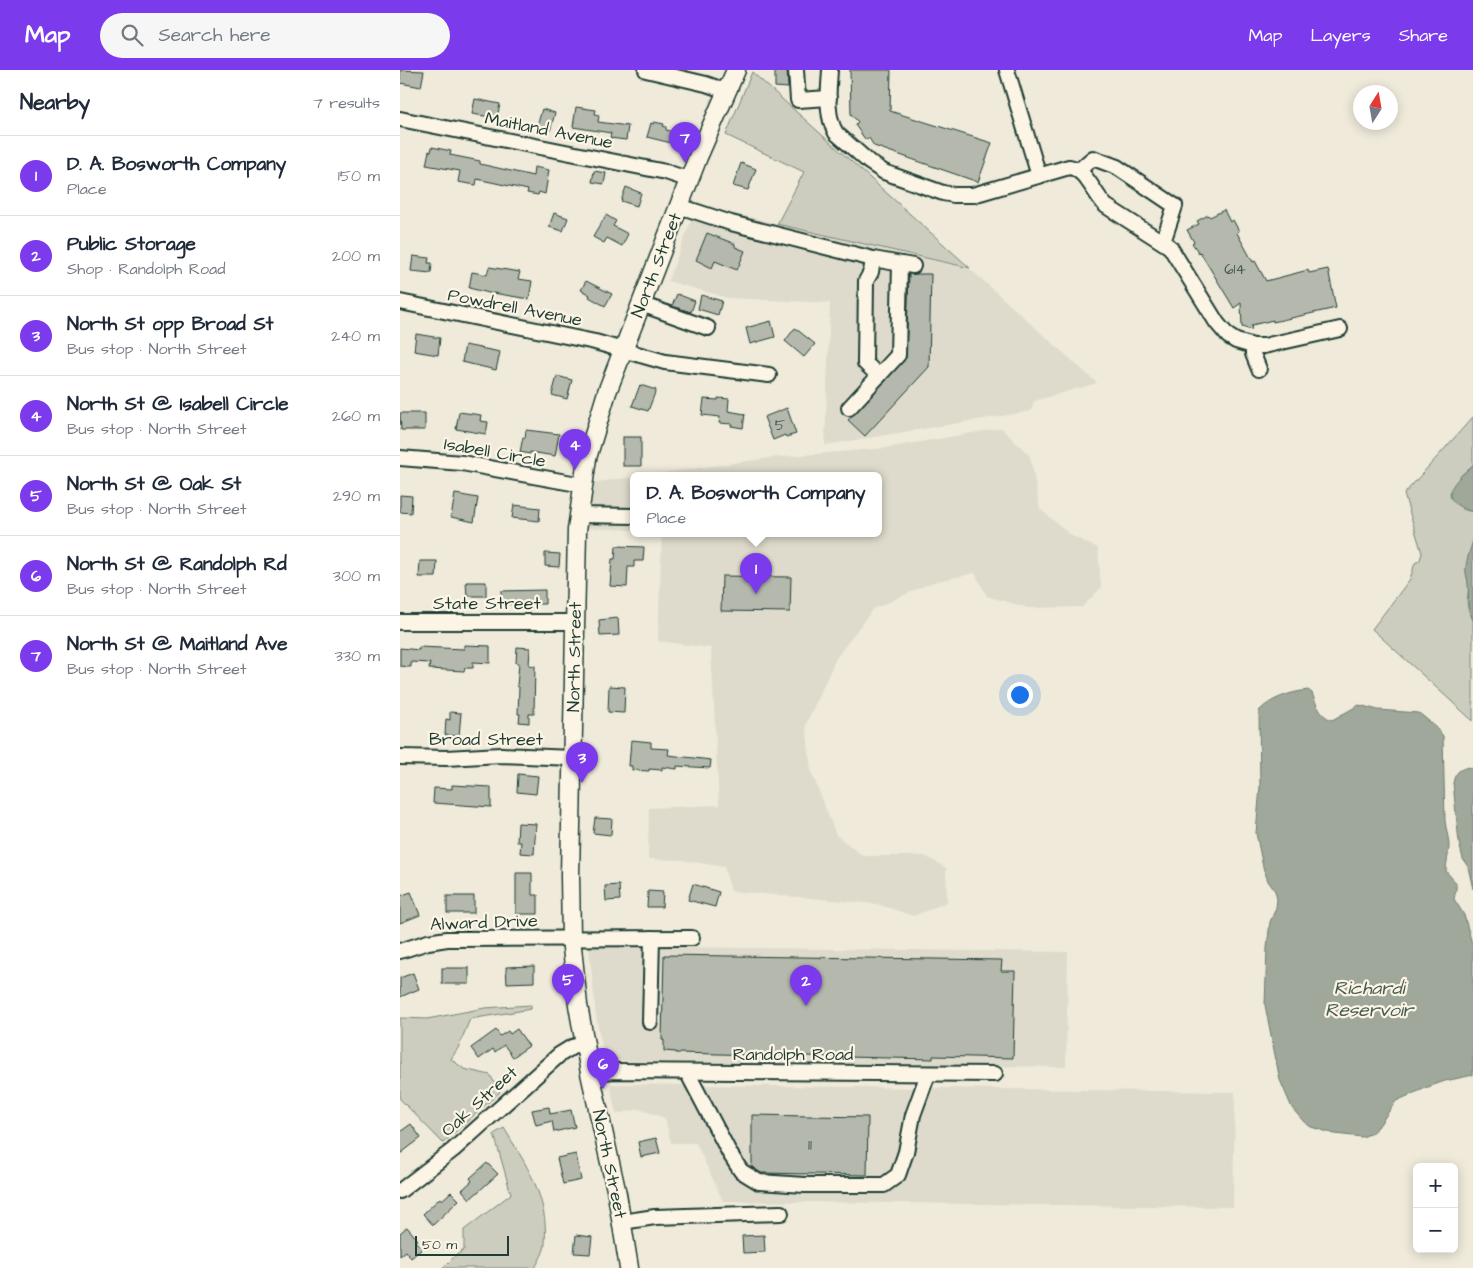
<!DOCTYPE html>
<meta charset="utf-8">
<style>
body{margin:0;font-family:"Architects Daughter",sans-serif;background:#f6f6f7;color:#1f2937}
.controls{position:absolute;right:15px;bottom:15px;display:grid;overflow:hidden;border-radius:8px;box-shadow:0 2px 12px #0003}
.controls button{width:45px;height:45px;display:grid;place-items:center;padding:0;border:0;border-bottom:1px solid #e0e1e3;background:#fff;color:#1f2937;font:25px sans-serif}
.compass{position:absolute;left:953px;top:15px;width:45px;height:45px;border-radius:50%;background:#fff;box-shadow:0 2px 12px #0003;rotate:11deg}
.scale{position:absolute;left:15px;bottom:12px;width:94px;box-sizing:border-box;padding-left:5px;border:2px solid #1f3d34;border-top:0;font-size:14px;line-height:18px;white-space:nowrap;color:#1f3d34;-webkit-text-stroke:4px #fcf5e5;paint-order:stroke}
.you{position:absolute;left:619px;top:624px;width:18px;height:18px;margin:-12px;border:4px solid #fff;border-radius:50%;background:#1a73e8;box-shadow:0 0 0 8px #1a73e833}
.badge{display:grid;place-items:center;width:32px;height:32px;border-radius:50%;background:#7c3aed;color:#fff;font-size:16px;font-weight:700}
.pin{position:absolute;translate:-50% -41px;filter:drop-shadow(0 1px 2px #0008)}
.pin::after{content:'';position:absolute;top:26px;width:18px;height:15px;background:inherit;clip-path:polygon(0 0,100% 0,50% 100%)}
.popup{position:absolute;left:230px;top:402px;width:252px;height:65px;box-sizing:border-box;display:grid;place-content:center;border-radius:8px;background:#fff;filter:drop-shadow(0 1px 4px #0005);font-size:16px;white-space:nowrap;color:#747a83}
.popup b{font-size:19px;color:#1f2937}
.popup::after{content:'';position:absolute;left:50%;top:100%;margin-left:-10px;border:10px solid transparent;border-top-color:#fff}
.list{margin:0;padding:0;list-style:none}
h2{display:flex;justify-content:space-between;align-items:center;height:65px;margin:0;padding:0 20px;font-size:21px}
h2 small{font-size:16px;font-weight:400;color:#747a83}
.list li{display:grid;grid-template-columns:32px 1fr auto;gap:15px;align-items:center;box-sizing:border-box;height:80px;padding:0 20px;border-top:1px solid #e0e1e3}
.list b{display:block;font-size:19px;white-space:nowrap}
.list p{margin:0;font-size:16px;white-space:nowrap;color:#747a83}
.list em{font-size:16px;font-style:normal;color:#747a83}
.icon{flex:none;width:28px;height:28px;fill:none;stroke:currentColor;stroke-width:2;stroke-linecap:round;stroke-linejoin:round}
.map{position:relative;flex:none;width:1073px;height:1198px;overflow:hidden}
header{display:flex;align-items:center;gap:30px;box-sizing:border-box;height:70px;padding:0 25px;background:#7c3aed;color:#fff}
header strong{font-size:24px}
nav{display:flex;gap:28px;margin-inline-start:auto;font-size:18px}
.search{width:350px;height:45px;background:#f6f6f7;display:flex;align-items:center;gap:12px;box-sizing:border-box;padding:0 18px;border-radius:28px;color:#747a83;font-size:19px}
main{display:flex}
aside{flex:1;background:#fff}
.map>svg:first-child{display:block}
.built{fill:#dedbcc}
.green{fill:#cccdbf;stroke:#76857a}
.water{fill:#9fa89a;stroke:#6c7d71}
.building{fill:#b5b9ad;stroke:#1f3d34}
.lines{fill:none;stroke-linecap:round;stroke-linejoin:round}
.minor-casing{stroke:#1f3d34;stroke-width:18}
.major-casing{stroke:#1f3d34;stroke-width:21}
.minor{stroke:#fcf5e5;stroke-width:14}
.major{stroke:#fcf5e5;stroke-width:18}
.labels{text-anchor:middle;stroke-width:4.5;stroke-linejoin:round;paint-order:stroke}
.number-label{font-size:15px;fill:#445c52}
.street-label{font-size:18px;fill:#1f3d34;stroke:#fcf5e5}
.water-label{font-size:19px;font-style:italic;fill:#455d53;stroke:#fcf5e5}
</style>
<header>
<strong>Map</strong>
<div class="search"><svg class="icon" aria-label="search" viewBox="0 0 24 24"><circle cx="10" cy="10" r="6"/><path d="M15 15l6 6"/></svg>Search here</div>
<nav><a>Map</a><a>Layers</a><a>Share</a></nav>
</header>
<main>
<aside>
<h2>Nearby<small>7 results</small></h2>
<ul class="list">
<li><span class="badge">1</span><div><b>D. A. Bosworth Company</b><p>Place</p></div><em>150 m</em></li>
<li><span class="badge">2</span><div><b>Public Storage</b><p>Shop · Randolph Road</p></div><em>200 m</em></li>
<li><span class="badge">3</span><div><b>North St opp Broad St</b><p>Bus stop · North Street</p></div><em>240 m</em></li>
<li><span class="badge">4</span><div><b>North St @ Isabell Circle</b><p>Bus stop · North Street</p></div><em>260 m</em></li>
<li><span class="badge">5</span><div><b>North St @ Oak St</b><p>Bus stop · North Street</p></div><em>290 m</em></li>
<li><span class="badge">6</span><div><b>North St @ Randolph Rd</b><p>Bus stop · North Street</p></div><em>300 m</em></li>
<li><span class="badge">7</span><div><b>North St @ Maitland Ave</b><p>Bus stop · North Street</p></div><em>330 m</em></li>
</ul>
</aside>
<div class="map">
<svg width="1073" height="1198" viewBox="0 0 1073 1198">
<rect width="100%" height="100%" fill="#efeada"/>
<filter id="ink" filterUnits="userSpaceOnUse"><feTurbulence type="fractalNoise" baseFrequency=".02" numOctaves="2"/><feDisplacementMap in="SourceGraphic" scale="10" xChannelSelector="R" yChannelSelector="G"/><feConvolveMatrix kernelMatrix="1 2 1 2 8 2 1 2 1" color-interpolation-filters="sRGB"/></filter>
<g filter="url(#ink)">
<g class="built">
<path d="M297 135 570 199 697 313 634 331 631 341 425 375 430 233 328 228 268 211Z"/>
<path d="M601 358 630 386 640 439 672 466 698 478 701 518 682 537 628 538 587 526 575 503 533 512 473 539 436 588 406 654 411 701 436 765 463 786H525L546 798 547 832 514 846 477 834 331 821 324 797 282 790 248 789 249 738 319 735 311 578 258 571 262 463H478V405H248L370 388 486 378Z"/>
<path d="M233 407V460L186 458 191 413Z"/>
<path d="M189 876 668 882 666 997 205 991 196 946Z"/>
<path d="M210 1014 835 1022 833 1137 323 1131 296 1073H271L265 1048 239 1039 216 1044Z"/>
</g>
<g class="green">
<path d="M352 2 570 198 377 154 404 102 326 65Z"/>
<path d="M1073 347V395L1059 407 1062 439 1073 442V471L1067 492 1066 502 1069 516 1067 531 1068 539 1073 550V651L972 559 998 525 1010 509 1015 493 1020 490 1022 483 1004 424Z"/>
<path d="M131 935V939L70 949 58 978 51 989 64 999 90 1005 100 1022 43 1073 0 1029V948L27 949 85 938Z"/>
<path d="M104 1058C126 1095 149 1127 145 1173 145 1181 139 1190 135 1198H43L55 1186 64 1180V1160L111 1124 94 1064Z"/>
</g>
<g class="water">
<path d="M1073 395V442C1035 430 1051 414 1073 395Z"/>
<path d="M1073 471V550C1065 532 1070 531 1068 515 1068 511 1067 507 1066 503 1065 492 1070 481 1073 471Z"/>
<path d="M908 620 912 623C916 634 920 646 932 650L959 635 978 640 1019 643 1036 657 1043 666 1045 751C1046 760 1049 768 1049 776 1049 785 1046 792 1046 801 1057 815 1058 810 1054 829L1064 845 1073 877V1005L1045 1011 1028 1017 996 1031 978 1057 970 1064 962 1067 935 1064 911 1057 904 1052 892 1038 880 1010 865 935 867 878 870 852 876 838 877 829 875 821 868 811 863 797 856 763 860 717 859 641C871 628 891 622 908 620Z"/>
<path d="M1068 697 1073 699V819L1068 797 1063 789 1059 773 1053 713C1055 703 1058 700 1068 697Z"/>
</g>
<g class="building">
<path d="M0 0 24 1 21 17 0 13Z"/>
<path d="M375 0H387L388 18 375 17Z"/>
<path d="M450 0H491L490 41 592 73 578 112 474 76 469 68 465 69 455 55 458 52 451 44Z"/>
<path d="M75 29 100 34 97 48 72 44Z"/>
<path d="M176 37 196 40 195 44 199 45 198 52 228 56 226 70 210 68 211 63 173 57Z"/>
<path d="M142 39 155 43 150 61 137 57Z"/>
<path d="M254 52 264 54 263 56 266 57V60L274 62 271 73 247 67 251 53 254 54Z"/>
<path d="M32 77 51 81 50 85 80 91V94L133 106 134 97 149 100 145 124 139 122 138 125 127 123 128 120 77 109 76 115 58 112 60 101 26 95 29 81 31 82Z"/>
<path d="M341 93 356 99 348 120 333 116Z"/>
<path d="M194 101 206 103 204 114 192 112Z"/>
<path d="M226 117 241 123 237 136 221 131Z"/>
<path d="M824 140 830 152 833 150 839 161 837 163 853 192 855 191 866 211 908 200 909 203 928 199 936 238 873 252V250L852 255 851 260 842 257 841 233 834 238 800 182 799 183 792 173 794 172 787 160 799 154 797 151 808 145 810 147Z"/>
<path d="M154 143 168 148 163 161 149 157Z"/>
<path d="M206 145 216 151 213 156 228 164 222 176 207 168 204 173 193 167Z"/>
<path d="M307 163 335 174V177L345 181 337 200 315 191 312 198 296 190Z"/>
<path d="M13 186 29 188 28 193H32L31 203 11 201Z"/>
<path d="M89 197 120 202 118 209 132 211 129 229 93 223V224L69 218 72 202 87 205Z"/>
<path d="M509 204H531L529 297 465 366 448 350 506 288Z"/>
<path d="M186 211 212 224 205 236 189 227 190 225 181 220Z"/>
<path d="M277 224 295 231 291 242 272 236Z"/>
<path d="M301 225 322 231 318 245 298 239Z"/>
<path d="M371 251 375 267 350 274 346 258Z"/>
<path d="M395 258 415 274 404 287 385 271Z"/>
<path d="M16 264 40 268 38 285 14 281Z"/>
<path d="M65 275 100 282 96 300 62 292Z"/>
<path d="M157 306 172 310 167 329 152 325Z"/>
<path d="M240 315 256 320 248 341 232 336Z"/>
<path d="M318 328 329 329 328 341 345 344 343 358 331 356 332 354 319 353 320 347 302 345 304 329 318 330Z"/>
<path d="M387 338 396 364 386 367 385 365 373 370 364 347Z"/>
<path d="M59 342 81 345 80 351 88 352 86 364 56 359Z"/>
<path d="M0 343H25V360H1Z"/>
<path d="M126 360 159 364 155 386 130 382V384L120 382 123 367 125 368Z"/>
<rect x="223" y="367" width="18" height="29"/>
<path d="M55 424 78 428 74 452 51 447Z"/>
<path d="M0 425 12 426 11 443 0 442Z"/>
<path d="M114 435 140 438 139 451 112 448Z"/>
<path d="M216 476 244 477 243 491H234V497H228L227 517 210 516 212 489H215Z"/>
<path d="M145 483 160 484 159 497 145 496Z"/>
<path d="M20 491H37L36 507H19Z"/>
<path d="M322 506 391 507 390 542 321 541Z"/>
<path d="M66 512H86V526H67Z"/>
<path d="M145 520V534H101V521Z"/>
<path d="M218 548 219 565 200 566 199 550Z"/>
<path d="M64 575 90 576V593L73 592V598H65L64 601 29 599 30 593 11 592V597L0 596V578L19 580V577L64 579Z"/>
<path d="M117 577 130 578 129 595 135 596 134 644H129V653L119 652 120 644H118L119 617 117 616 119 593H116Z"/>
<path d="M209 616 225 617 224 643 208 642Z"/>
<path d="M50 642 61 643 59 666 45 665 46 649 50 650Z"/>
<path d="M231 670 251 672V678L269 679 268 685 311 690 310 698 277 696V699L262 697V700L249 699V701L232 700V696H229Z"/>
<path d="M118 704 138 706 136 724 117 722Z"/>
<path d="M52 715 91 717V737L33 733 34 718 52 719Z"/>
<path d="M195 748 212 749 211 765 193 763Z"/>
<path d="M118 753 136 754 134 784 120 783 121 772H117Z"/>
<path d="M116 803H132V825H138V844H116Z"/>
<path d="M293 814 319 822 315 837 288 830Z"/>
<path d="M219 815 220 830 206 831 205 816Z"/>
<path d="M248 821 263 822 262 837H247Z"/>
<path d="M11 822 20 845 0 853V826Z"/>
<rect x="47" y="826" width="27" height="17"/>
<path d="M264 885 602 890 601 901H615L613 988 533 986V989L276 983V982L264 981V970H262Z"/>
<path d="M134 896V912L107 913 106 897Z"/>
<rect x="42" y="898" width="27" height="16"/>
<path d="M13 903 19 919 0 927V908Z"/>
<path d="M117 959 129 976 113 987 104 975 95 982 93 979 79 989 71 978 96 960 100 966 108 961 110 964Z"/>
<path d="M149 1037 150 1044 171 1040 175 1057 154 1062 152 1051 136 1055 132 1040Z"/>
<path d="M352 1045 468 1047 467 1105 361 1103 352 1097Z"/>
<path d="M11 1054 21 1068 0 1084V1062Z"/>
<path d="M256 1068 260 1083 241 1087 238 1072Z"/>
<path d="M176 1084 181 1110 163 1114 157 1088Z"/>
<path d="M87 1093 98 1104 70 1129 62 1120 72 1111 70 1108Z"/>
<path d="M51 1122 59 1130 33 1155 23 1144 40 1128 42 1130Z"/>
<path d="M7 1157 18 1170 16 1172 22 1179 11 1188 6 1181 0 1186V1163Z"/>
<path d="M176 1165 192 1167 190 1184 174 1183Z"/>
<path d="M364 1165 365 1182 343 1183 342 1166Z"/>
</g>
<g class="lines">
<g class="minor-casing">
<g id="minor">
<path d="M246 0 306 14 326 21"/>
<path d="M396 0 398 30 429 28"/>
<path d="M430 0C429 20 425 45 436 63L469 92 484 102 543 123 554 125H573L669 97C686 99 694 124 706 136L770 177 817 253 828 266 836 271 853 276H864L940 259"/>
<path d="M607 0 639 106"/>
<path d="M0 49 266 102 290 110"/>
<path d="M679 100 693 88 717 97 775 136 763 172"/>
<path d="M279 136 331 153 473 189 513 196"/>
<path d="M473 189 471 202 466 211 465 293 479 306"/>
<path d="M0 232 195 272 265 292 369 305"/>
<path d="M241 234 308 258"/>
<path d="M853 276V284L859 299"/>
<path d="M449 338 498 285 500 194"/>
<path d="M0 388 62 393 183 415"/>
<path d="M179 445 234 446"/>
<path d="M0 552H174"/>
<path d="M0 687 46 688 101 685 172 688"/>
<path d="M0 881 28 872 47 869 292 868"/>
<path d="M250 952 252 868"/>
<path d="M287 1002 330 1084 341 1101 359 1112 405 1115H484L498 1105 506 1082 513 1045 528 1004"/>
<path d="M190 1003 215 1001 595 1004"/>
<path d="M0 1121 53 1080 159 985 172 977 184 974"/>
<path d="M222 1152 255 1147 381 1143"/>
</g>
</g>
<g class="major-casing">
<path id="major" d="M229 1198 217 1124 190 1003 178 935 171 868 170 805 177 460 187 388 207 322 298 87 336 0"/>
</g>
<use href="#minor" class="minor"/>
<use href="#major" class="major"/>
</g>
</g>
<g class="labels">
<g class="number-label">
<text x="835" y="204">614</text>
<text x="380" y="360">5</text>
<text x="410" y="1080">11</text>
</g>
<g class="street-label">
<text transform="translate(149 60) rotate(11)" y="6">Maitland Avenue</text>
<text transform="translate(256 195) rotate(-69)" y="6">North Street</text>
<text transform="translate(115 237) rotate(11)" y="6">Powdrell Avenue</text>
<text transform="translate(95 382) rotate(10)" y="6">Isabell Circle</text>
<text x="87" y="539">State Street</text>
<text transform="translate(174 587) rotate(-89)" y="6">North Street</text>
<text x="86" y="675">Broad Street</text>
<text transform="translate(84 852) rotate(-2)" y="6">Alward Drive</text>
<text x="393" y="990">Randolph Road</text>
<text transform="translate(79 1031) rotate(-42)" y="6">Oak Street</text>
<text transform="translate(210 1094) rotate(78)" y="6">North Street</text>
</g>
<g class="water-label">
<text x="969" y="924">Richardi<tspan x="969" dy="22">Reservoir</tspan></text>
</g>
</g>
</svg>
<div class="controls">
<button>+</button>
<button>−</button>
</div>
<svg class="compass" viewBox="-18 -18 36 36"><path d="M0-13l5 13h-10z" fill="#e53935"/><path d="M0 13l5-13h-10z" fill="#747a83"/></svg>
<div class="scale">50 m</div>
<div class="you"></div>
<div class="pin badge" style="left:356px;top:524px">1</div>
<div class="popup"><b>D. A. Bosworth Company</b>Place</div>
<div class="pin badge" style="left:406px;top:936px">2</div>
<div class="pin badge" style="left:182px;top:713px">3</div>
<div class="pin badge" style="left:175px;top:400px">4</div>
<div class="pin badge" style="left:168px;top:935px">5</div>
<div class="pin badge" style="left:203px;top:1019px">6</div>
<div class="pin badge" style="left:285px;top:93px">7</div>
</div>
</main>
